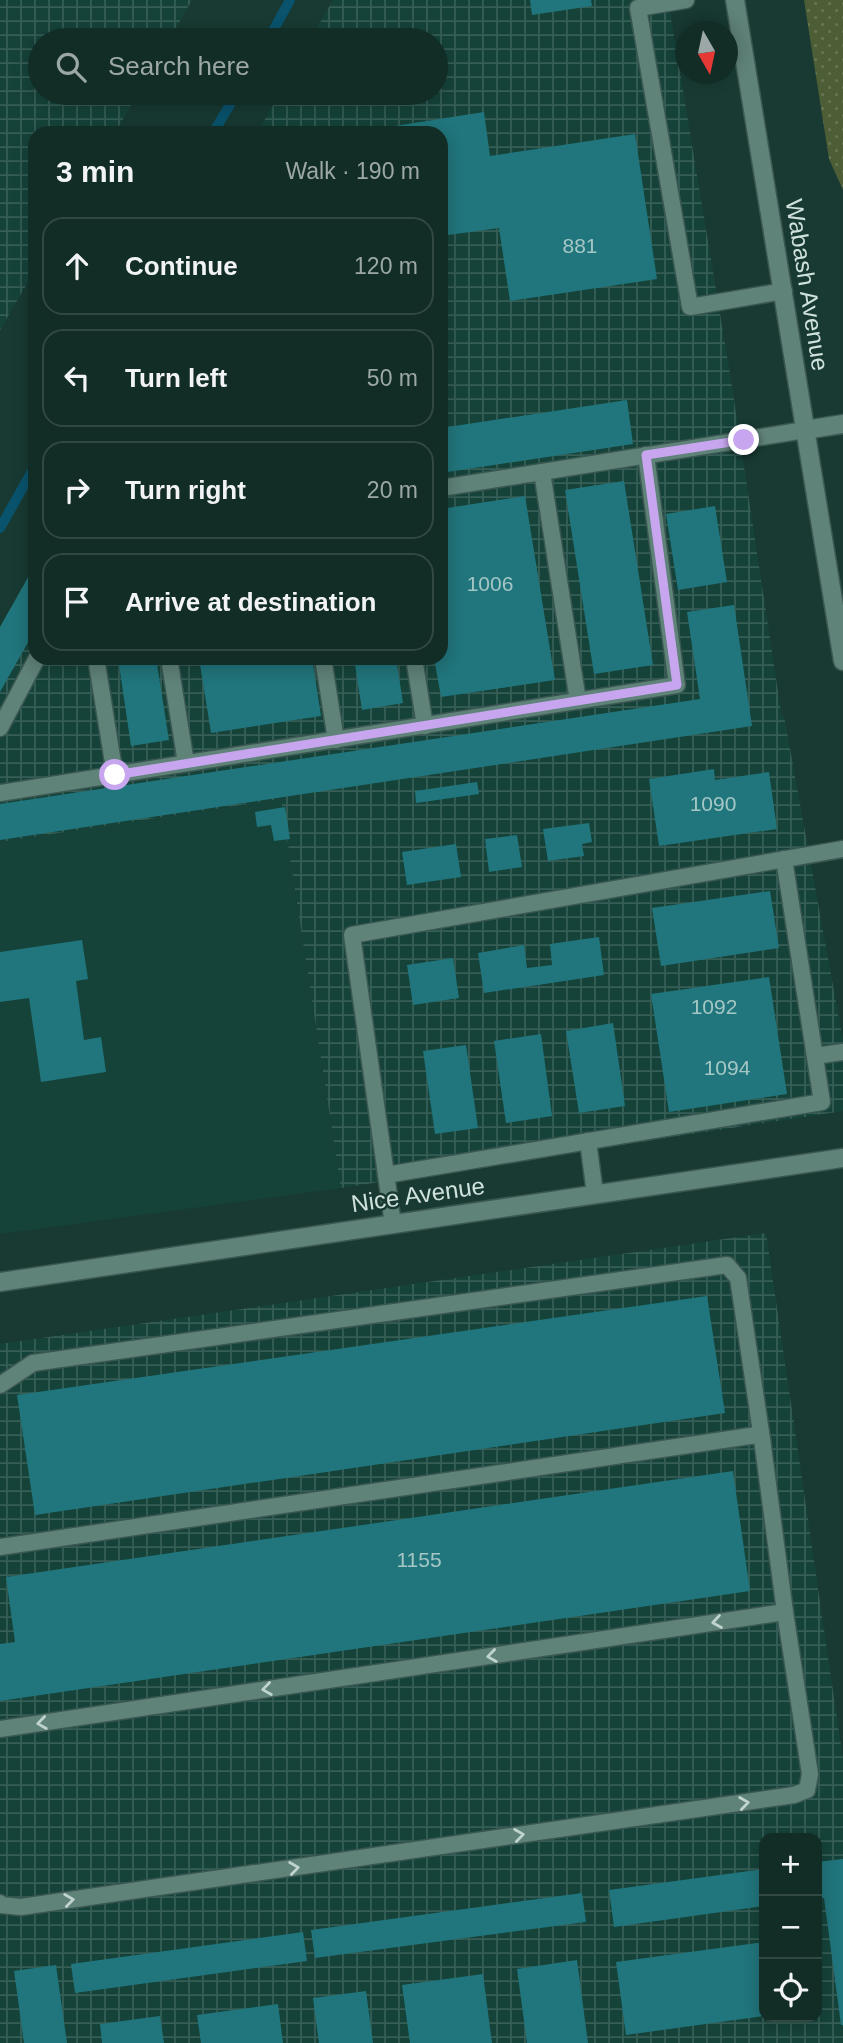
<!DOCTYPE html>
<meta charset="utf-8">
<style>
body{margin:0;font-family:Helvetica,sans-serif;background:#1b342e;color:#f1f3f6}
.controls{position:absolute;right:21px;bottom:21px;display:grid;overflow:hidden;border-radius:14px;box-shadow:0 4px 18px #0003}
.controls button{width:63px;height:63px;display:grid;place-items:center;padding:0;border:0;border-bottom:2px solid #314843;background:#122c26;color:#f1f3f6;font:35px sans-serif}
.compass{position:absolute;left:675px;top:21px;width:63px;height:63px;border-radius:50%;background:#122c26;box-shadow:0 4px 18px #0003;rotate:171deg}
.stop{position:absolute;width:21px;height:21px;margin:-16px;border:5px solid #c7a6ef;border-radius:50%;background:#fff}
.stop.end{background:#c7a6ef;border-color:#fff;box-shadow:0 2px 7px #0008}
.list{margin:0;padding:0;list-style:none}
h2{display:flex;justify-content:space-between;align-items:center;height:91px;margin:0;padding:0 28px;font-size:30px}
h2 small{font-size:23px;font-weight:400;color:#9ca7a7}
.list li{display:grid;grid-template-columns:46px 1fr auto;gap:21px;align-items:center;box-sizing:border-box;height:98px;margin:0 14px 14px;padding:0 14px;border:2px solid #314843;border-radius:21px}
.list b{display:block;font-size:26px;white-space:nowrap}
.list em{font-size:23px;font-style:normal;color:#9ca7a7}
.icon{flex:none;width:38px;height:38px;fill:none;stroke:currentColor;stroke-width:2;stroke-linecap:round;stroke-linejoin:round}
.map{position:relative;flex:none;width:843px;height:2043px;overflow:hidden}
.search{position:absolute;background:#122c26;box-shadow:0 4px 18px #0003;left:28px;top:28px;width:420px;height:77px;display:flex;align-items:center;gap:18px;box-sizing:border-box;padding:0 24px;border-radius:38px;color:#9ca7a7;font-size:26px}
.panel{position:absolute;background:#122c26;box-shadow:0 4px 18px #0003;left:28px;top:126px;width:420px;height:539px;border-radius:21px}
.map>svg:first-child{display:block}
.built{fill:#15433a}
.industrial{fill:url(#industrial-grid);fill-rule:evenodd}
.grass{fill:url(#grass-dots)}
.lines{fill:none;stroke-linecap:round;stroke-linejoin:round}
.stream{stroke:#09536d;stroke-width:10}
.building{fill:#21757c}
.service-casing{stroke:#3a5751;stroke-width:19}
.minor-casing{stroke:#3a5751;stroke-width:21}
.tertiary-casing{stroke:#3a5751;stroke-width:21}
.service{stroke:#5f8279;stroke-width:16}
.minor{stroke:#5f8279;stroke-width:18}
.tertiary{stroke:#5f8279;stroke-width:18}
.oneway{stroke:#bfd4ce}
.route{stroke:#c7a6ef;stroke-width:9}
.labels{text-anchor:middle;stroke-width:5;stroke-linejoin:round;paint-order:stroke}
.number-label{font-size:21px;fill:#a4c7c5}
.street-label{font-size:24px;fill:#d0e2dd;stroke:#183a33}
</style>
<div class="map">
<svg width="843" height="2043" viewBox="0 0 843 2043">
<defs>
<pattern id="industrial-grid" width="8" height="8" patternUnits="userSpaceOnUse" patternTransform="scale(1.75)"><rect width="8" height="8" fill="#15433a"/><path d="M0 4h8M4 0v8" fill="none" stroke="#365e56"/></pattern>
<pattern id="grass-dots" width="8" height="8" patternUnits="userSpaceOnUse" patternTransform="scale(1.75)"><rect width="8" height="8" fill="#4d5d35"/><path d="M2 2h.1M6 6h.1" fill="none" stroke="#667452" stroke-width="1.8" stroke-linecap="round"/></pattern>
</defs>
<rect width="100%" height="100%" fill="#183a33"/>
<path class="built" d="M281 799 341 1188 0 1234V842Z"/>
<g class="industrial">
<path d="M0 0H192L169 40H40V93H138L115 133H35V270L0 330Z"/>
<path d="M333 0H668L731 380 781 712 785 721 843 1041V1111L341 1188 281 799 0 842V627L35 565V658H441V133H257L280 93H436V40H310Z"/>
<path d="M766 1233 843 1759V2043H0V1344ZM764 1838H817V2017H764Z"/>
</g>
<path class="grass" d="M804 0H843V190L829 159Z"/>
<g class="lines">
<g class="stream">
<path d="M268 40 290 0"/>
<path d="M213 133 237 93"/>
<path d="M0 528 35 466"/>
</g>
</g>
<g class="building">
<path d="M530 0H591L592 6 532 15Z"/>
<path d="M484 112 490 156 635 134 657 279 510 301 499 228 441 236V133H350Z"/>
<path d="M627 400 633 444 441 473V428Z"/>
<path d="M624 481 653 665 594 674 565 490Z"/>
<path d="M525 496 555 680 441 697 434 658H441V509Z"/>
<path d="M715 506 727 582 678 590 666 514Z"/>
<path d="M35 565V630L0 692V627Z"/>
<path d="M734 605 752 726 0 840V804L700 699 687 612Z"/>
<path d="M118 658H156L169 740 131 746Z"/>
<path d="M199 658H312L321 716 211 733Z"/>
<path d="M354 658H396L403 703 362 710Z"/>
<path d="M714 769 715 780 769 772 777 829 659 846 649 779Z"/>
<path d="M477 782 479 794 416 803 415 791Z"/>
<path d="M285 807 290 839 274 841 271 825 257 827 255 812Z"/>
<path d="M589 823 592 842 582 844 584 856 548 861 543 829Z"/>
<path d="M517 835 522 867 489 872 485 839Z"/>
<path d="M456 844 461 877 407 885 402 852Z"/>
<path d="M770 891 779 948 661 966 652 908Z"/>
<path d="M599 937 604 975 484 993 478 953 524 945 527 968 552 965 550 944Z"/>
<path d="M82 940 88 979 76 981 84 1040 101 1037 106 1072 41 1082 29 998 0 1002V952Z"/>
<path d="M453 958 459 998 413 1005 407 965Z"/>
<path d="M769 977 787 1094 669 1112 651 994Z"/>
<path d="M613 1023 625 1106 579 1113 566 1031Z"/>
<path d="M541 1034 552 1116 506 1123 494 1041Z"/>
<path d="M466 1045 478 1128 435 1134 423 1051Z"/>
<path d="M707 1296 725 1413 35 1515 17 1395Z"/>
<path d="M733 1471 750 1591 0 1701V1644L15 1642 6 1577Z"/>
<path d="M843 1859V2025H841L824 1898 817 1899V1862Z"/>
<path d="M764 1869V1906L614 1927 609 1890Z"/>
<path d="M582 1893 586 1922 315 1958 311 1930Z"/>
<path d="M303 1932 307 1961 75 1993 71 1964Z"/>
<path d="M764 1942V2016L626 2035 616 1962Z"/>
<path d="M577 1960 588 2043H527L517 1969Z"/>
<path d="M56 1965 67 2043H24L14 1971Z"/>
<path d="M483 1974 492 2043H410L402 1985Z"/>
<path d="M366 1991 373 2043H319L313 1998Z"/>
<path d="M278 2004 283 2043H201L197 2015Z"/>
<path d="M160 2016 164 2043H102L100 2024Z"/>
</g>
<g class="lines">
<g class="service-casing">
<g id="service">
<path d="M686 0 638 8 690 307 784 291"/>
<path d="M542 472 578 701"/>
<path d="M441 488 805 430"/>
<path d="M96 658 115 775"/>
<path d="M169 658 186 763"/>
<path d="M323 658 336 740"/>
<path d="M414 658 425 726"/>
<path d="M0 728 37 658"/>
<path d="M0 793 677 685 646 455"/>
<path d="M815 1056 843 1052"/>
<path d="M588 1141 595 1194"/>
<path d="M386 1175 822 1102 784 859"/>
<path d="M393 1224 352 935 843 849"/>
<path d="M0 1385 33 1363 727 1265 738 1278 762 1439"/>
<path d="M0 1547 757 1435 762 1439 785 1612 810 1774 807 1790 794 1795 21 1907 1 1905 0 1903"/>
<path d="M0 1729 785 1612"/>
</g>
</g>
<g class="minor-casing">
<g id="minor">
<path d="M805 430 843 424"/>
<path d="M0 1282 843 1158"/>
</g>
</g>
<g class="tertiary-casing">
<path id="tertiary" d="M735 0 843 661"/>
</g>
<use href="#service" class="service"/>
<use href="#minor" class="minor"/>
<use href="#tertiary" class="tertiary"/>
</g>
<defs><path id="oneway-chevron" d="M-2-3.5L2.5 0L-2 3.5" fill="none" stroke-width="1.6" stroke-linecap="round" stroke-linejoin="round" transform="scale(1.75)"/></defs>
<g class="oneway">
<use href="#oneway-chevron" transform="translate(717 1622) rotate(171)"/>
<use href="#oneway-chevron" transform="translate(492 1656) rotate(172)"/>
<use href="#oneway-chevron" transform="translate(267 1689) rotate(172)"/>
<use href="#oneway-chevron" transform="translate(42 1723) rotate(172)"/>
<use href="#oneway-chevron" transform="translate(744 1803) rotate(-8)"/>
<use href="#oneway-chevron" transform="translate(519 1835) rotate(-8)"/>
<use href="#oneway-chevron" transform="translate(294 1868) rotate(-8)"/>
<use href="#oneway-chevron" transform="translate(69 1900) rotate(-8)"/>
</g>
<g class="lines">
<path class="route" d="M115 775 677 685 646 455 744 440"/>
</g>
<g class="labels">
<g class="number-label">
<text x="580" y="253">881</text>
<text x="490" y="591">1006</text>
<text x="713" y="811">1090</text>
<text x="714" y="1014">1092</text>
<text x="727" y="1075">1094</text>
<text x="419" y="1567">1155</text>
</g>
<g class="street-label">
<text transform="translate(807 285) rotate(81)" y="8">Wabash Avenue</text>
<text transform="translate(418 1195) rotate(-8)" y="8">Nice Avenue</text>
</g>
</g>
</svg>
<div class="controls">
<button>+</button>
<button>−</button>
<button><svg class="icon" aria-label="locate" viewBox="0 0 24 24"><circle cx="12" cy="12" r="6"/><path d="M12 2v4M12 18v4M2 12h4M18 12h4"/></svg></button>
</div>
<svg class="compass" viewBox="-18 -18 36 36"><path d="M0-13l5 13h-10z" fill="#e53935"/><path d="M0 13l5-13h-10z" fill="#9ca7a7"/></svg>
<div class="stop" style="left:115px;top:775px"></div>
<div class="stop end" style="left:744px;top:440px"></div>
<div class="search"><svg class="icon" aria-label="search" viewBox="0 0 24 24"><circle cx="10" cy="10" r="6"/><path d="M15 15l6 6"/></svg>Search here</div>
<section class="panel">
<h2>3 min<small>Walk · 190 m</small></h2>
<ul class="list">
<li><svg class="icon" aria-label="ahead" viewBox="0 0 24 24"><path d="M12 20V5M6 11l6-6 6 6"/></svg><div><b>Continue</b></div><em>120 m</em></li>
<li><svg class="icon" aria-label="left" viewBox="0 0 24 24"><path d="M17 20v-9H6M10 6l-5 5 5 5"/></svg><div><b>Turn left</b></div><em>50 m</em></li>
<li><svg class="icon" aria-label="right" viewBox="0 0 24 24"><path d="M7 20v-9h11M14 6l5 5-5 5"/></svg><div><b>Turn right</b></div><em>20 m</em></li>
<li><svg class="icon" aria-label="arrive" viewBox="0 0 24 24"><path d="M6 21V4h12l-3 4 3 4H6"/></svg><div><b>Arrive at destination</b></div></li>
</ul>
</section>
</div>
